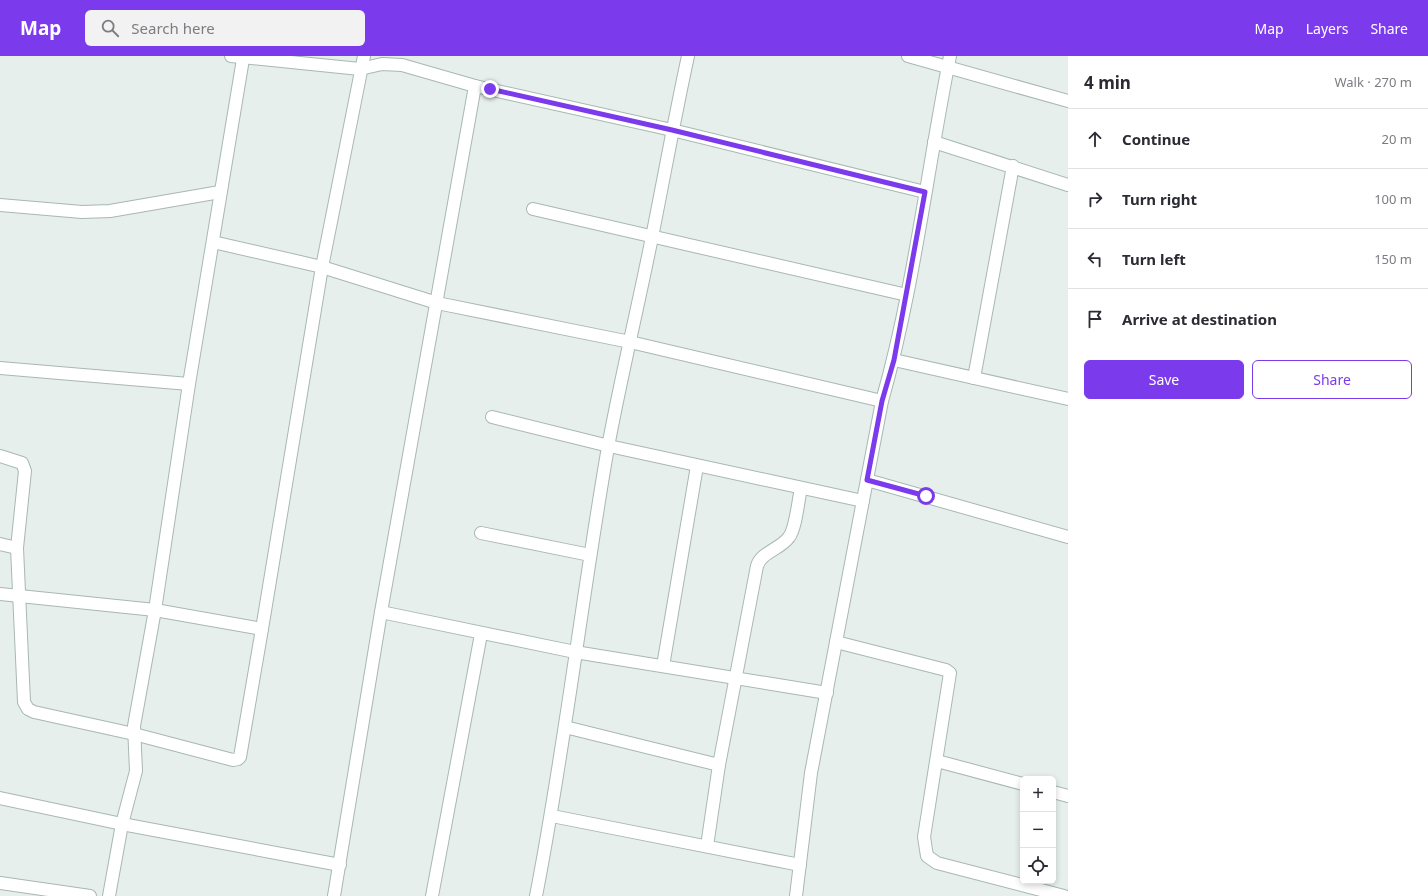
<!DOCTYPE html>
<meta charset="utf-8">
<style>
body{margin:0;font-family:"Noto Sans",sans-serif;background:#f2f2f3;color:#2b2b33}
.controls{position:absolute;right:12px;bottom:12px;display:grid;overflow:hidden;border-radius:6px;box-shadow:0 2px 6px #0003}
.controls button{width:36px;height:36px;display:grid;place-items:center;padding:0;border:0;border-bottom:1px solid #e1e1e2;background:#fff;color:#2b2b33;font:20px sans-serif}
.stop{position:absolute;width:12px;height:12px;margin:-9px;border:3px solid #7c3aed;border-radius:50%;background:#fff}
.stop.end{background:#7c3aed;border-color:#fff;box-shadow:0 1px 4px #0008}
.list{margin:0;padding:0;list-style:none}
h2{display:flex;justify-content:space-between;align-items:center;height:52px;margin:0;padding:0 16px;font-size:17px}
h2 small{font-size:13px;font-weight:400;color:#7c7c81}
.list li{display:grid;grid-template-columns:26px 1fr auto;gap:12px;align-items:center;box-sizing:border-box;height:60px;padding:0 16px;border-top:1px solid #e1e1e2}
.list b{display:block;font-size:15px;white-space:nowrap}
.list em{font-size:13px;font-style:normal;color:#7c7c81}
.actions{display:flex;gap:8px;padding:12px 16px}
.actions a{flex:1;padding:9px 0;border:1px solid #7c3aed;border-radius:6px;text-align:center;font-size:14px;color:#7c3aed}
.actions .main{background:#7c3aed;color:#fff}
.icon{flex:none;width:22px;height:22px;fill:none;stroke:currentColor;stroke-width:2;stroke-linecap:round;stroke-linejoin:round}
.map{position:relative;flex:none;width:1068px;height:840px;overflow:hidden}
header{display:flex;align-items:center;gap:24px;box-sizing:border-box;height:56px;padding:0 20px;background:#7c3aed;color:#fff}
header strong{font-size:19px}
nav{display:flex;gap:22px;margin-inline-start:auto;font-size:14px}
.search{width:280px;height:36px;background:#f2f2f3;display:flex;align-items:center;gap:10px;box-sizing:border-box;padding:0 14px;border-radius:6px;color:#7c7c81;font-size:15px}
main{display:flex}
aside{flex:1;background:#fff}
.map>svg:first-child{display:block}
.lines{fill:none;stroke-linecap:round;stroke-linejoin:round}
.minor-casing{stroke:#a8b8b2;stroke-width:14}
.minor{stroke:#fff;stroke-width:12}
.route{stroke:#7c3aed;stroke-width:5}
</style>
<header>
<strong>Map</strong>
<div class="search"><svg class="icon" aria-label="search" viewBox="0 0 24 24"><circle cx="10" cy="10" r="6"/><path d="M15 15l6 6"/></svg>Search here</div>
<nav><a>Map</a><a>Layers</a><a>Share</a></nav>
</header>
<main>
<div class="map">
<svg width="1068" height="840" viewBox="0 0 1068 840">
<rect width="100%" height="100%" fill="#e6efeb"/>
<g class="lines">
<g class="minor-casing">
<g id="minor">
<path d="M231 0 360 13 382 8 402 9 475 30 672 74 925 136"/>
<path d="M908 0 1068 45"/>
<path d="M934 86 1068 129"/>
<path d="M0 149 82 156 110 155 220 136"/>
<path d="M533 153 907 239"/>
<path d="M213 186 322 211 437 247 630 286 882 345"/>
<path d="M894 304 1068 343"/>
<path d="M0 312 189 328"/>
<path d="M974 322 1013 110"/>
<path d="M492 361 609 390 863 445"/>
<path d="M0 400 22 407 25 415 17 492 24 646 28 653 34 656 134 678 233 704 238 703 240 701 262 573 322 211 364 0"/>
<path d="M867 424 1068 481"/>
<path d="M481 477 590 499"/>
<path d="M0 488 17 492"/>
<path d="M0 538 155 554 262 573"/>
<path d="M381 556 575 596 827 637"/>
<path d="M836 586 946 614 950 617 924 781 927 800 937 807 1064 840"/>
<path d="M663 610 697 410"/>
<path d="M565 671 719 709"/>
<path d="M937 705 1023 728"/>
<path d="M1053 736 1068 740"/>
<path d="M0 742 122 768 340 809"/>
<path d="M552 760 800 809"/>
<path d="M707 790 719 709 757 510C761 496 781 493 789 481 796 472 798 445 801 432"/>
<path d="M0 827 90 840"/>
<path d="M109 840 122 768 136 715 134 670 155 554 189 328 243 3"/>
<path d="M334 840 381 556 475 30"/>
<path d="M432 840 481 578"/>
<path d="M536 840C565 691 582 540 608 391 621 321 638 251 652 181 664 121 675 60 688 0"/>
<path d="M796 840 811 717 882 345C914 232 927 115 950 0"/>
</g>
</g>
<use href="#minor" class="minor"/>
</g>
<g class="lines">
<path class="route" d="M490 33 672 74 925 136 894 304 882 345 867 424 926 440"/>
</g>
</svg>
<div class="controls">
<button>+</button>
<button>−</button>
<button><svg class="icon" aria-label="locate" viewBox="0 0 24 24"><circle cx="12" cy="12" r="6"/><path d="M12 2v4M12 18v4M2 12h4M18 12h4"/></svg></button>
</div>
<div class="stop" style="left:926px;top:440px"></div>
<div class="stop end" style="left:490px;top:33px"></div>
</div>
<aside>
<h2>4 min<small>Walk · 270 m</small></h2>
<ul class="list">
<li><svg class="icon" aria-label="ahead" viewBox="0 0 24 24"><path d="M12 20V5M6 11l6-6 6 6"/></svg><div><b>Continue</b></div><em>20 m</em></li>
<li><svg class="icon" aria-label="right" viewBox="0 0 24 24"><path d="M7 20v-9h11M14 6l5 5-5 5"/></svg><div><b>Turn right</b></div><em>100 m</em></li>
<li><svg class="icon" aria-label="left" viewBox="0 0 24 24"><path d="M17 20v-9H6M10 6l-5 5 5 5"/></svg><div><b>Turn left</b></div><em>150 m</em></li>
<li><svg class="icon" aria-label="arrive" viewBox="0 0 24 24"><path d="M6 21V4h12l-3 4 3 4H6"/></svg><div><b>Arrive at destination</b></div></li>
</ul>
<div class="actions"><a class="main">Save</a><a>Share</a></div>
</aside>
</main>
